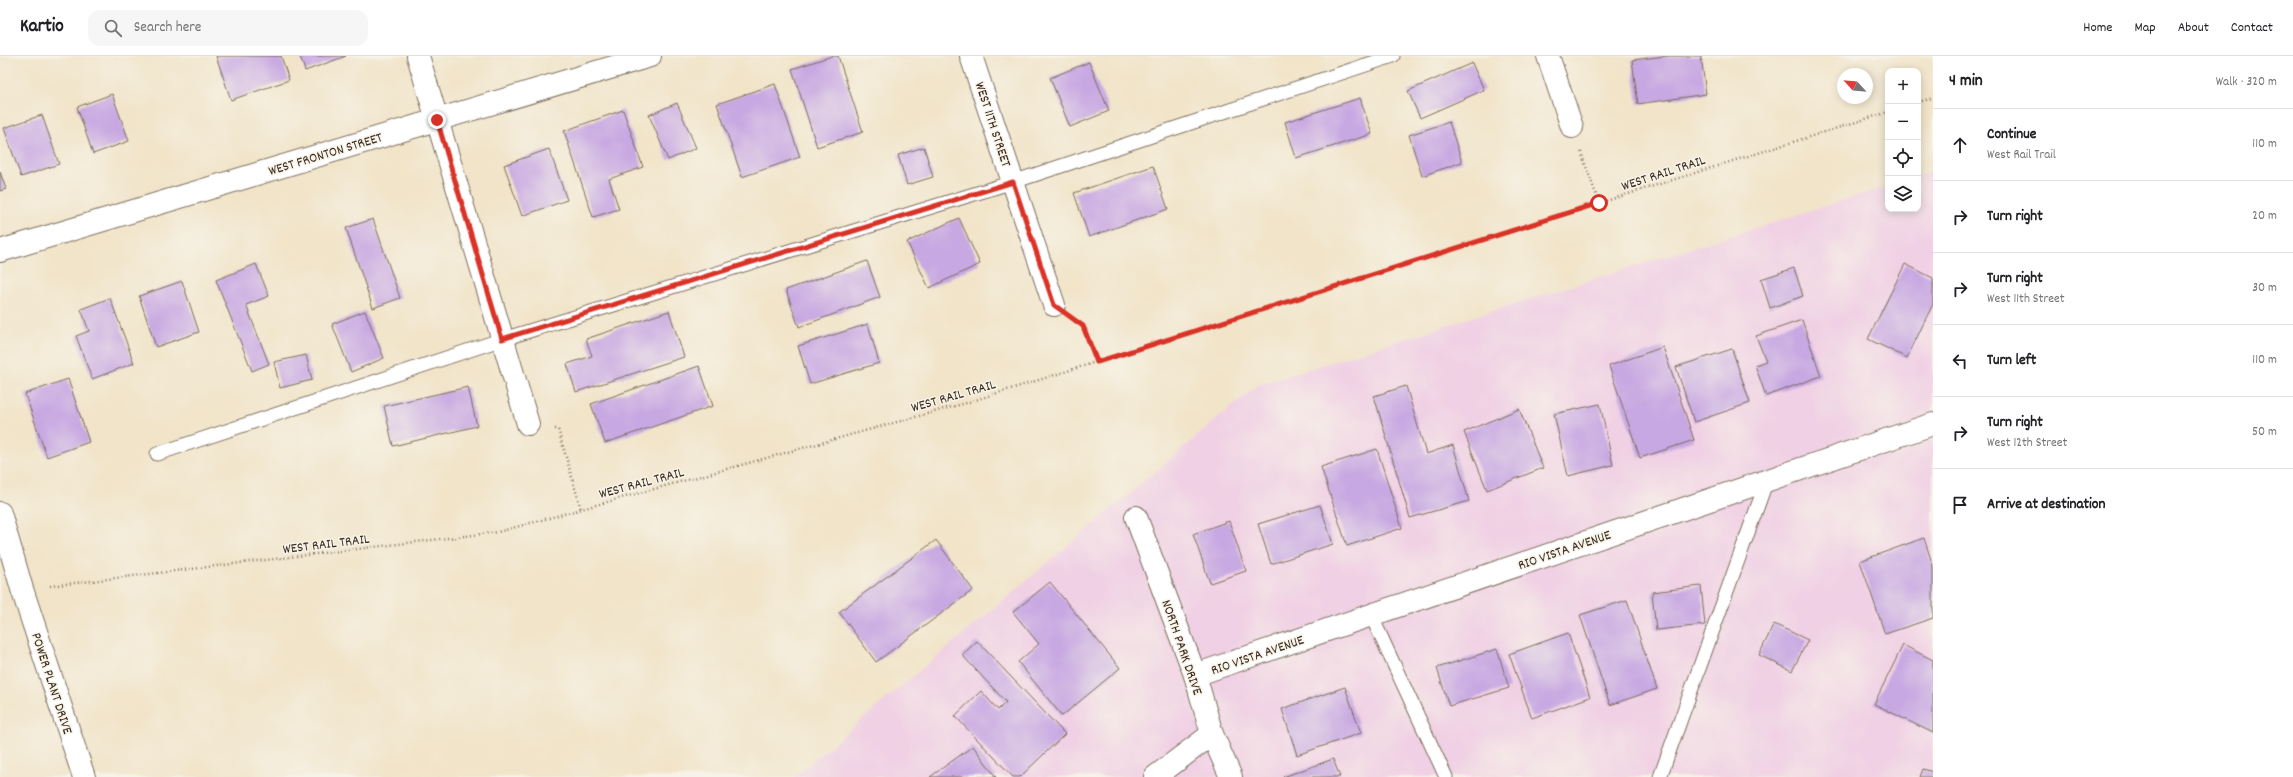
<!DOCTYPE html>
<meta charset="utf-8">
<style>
body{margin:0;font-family:Dekko,sans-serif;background:#f6f6f6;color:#202124}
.controls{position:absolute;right:12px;top:12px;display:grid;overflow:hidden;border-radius:8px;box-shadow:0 2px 10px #0003}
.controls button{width:36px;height:36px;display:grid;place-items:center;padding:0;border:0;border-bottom:1px solid #e0e0e0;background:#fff;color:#202124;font:20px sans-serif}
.compass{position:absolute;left:1837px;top:12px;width:36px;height:36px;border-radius:50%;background:#fff;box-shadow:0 2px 10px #0003;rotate:296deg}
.stop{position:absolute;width:12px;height:12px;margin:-9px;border:3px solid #d93025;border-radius:50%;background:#fff}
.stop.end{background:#d93025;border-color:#fff;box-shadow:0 1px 4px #0008}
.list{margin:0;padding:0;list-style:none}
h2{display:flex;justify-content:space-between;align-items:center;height:52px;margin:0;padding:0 16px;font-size:17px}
h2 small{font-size:13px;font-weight:400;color:#757577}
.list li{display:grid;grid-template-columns:26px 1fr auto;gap:12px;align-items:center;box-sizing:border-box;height:72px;padding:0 16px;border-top:1px solid #e0e0e0}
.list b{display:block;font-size:15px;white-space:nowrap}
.list p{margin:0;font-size:13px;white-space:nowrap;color:#757577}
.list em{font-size:13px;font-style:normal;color:#757577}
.icon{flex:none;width:22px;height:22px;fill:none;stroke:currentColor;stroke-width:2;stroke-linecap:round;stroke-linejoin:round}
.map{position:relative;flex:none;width:1933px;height:721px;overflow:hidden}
header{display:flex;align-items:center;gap:24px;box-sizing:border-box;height:56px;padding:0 20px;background:#fff;border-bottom:1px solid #e0e0e0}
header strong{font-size:19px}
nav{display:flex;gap:22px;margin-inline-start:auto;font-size:14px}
.search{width:280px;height:36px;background:#f6f6f6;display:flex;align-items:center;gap:10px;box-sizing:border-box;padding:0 14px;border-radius:12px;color:#757577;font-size:15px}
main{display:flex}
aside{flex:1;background:#fff}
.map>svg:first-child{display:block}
.built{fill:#f0d0e4}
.building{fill:#c7a8e2}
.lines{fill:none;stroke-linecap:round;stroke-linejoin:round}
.lane-casing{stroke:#7b6b5a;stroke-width:15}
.street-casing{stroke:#7b6b5a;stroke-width:24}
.path{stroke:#7b6b5a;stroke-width:2.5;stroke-dasharray:1 3;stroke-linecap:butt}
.lane{stroke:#fff;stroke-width:13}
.street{stroke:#fff;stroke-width:22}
.route{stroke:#d93025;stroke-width:5}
.labels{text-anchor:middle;stroke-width:3;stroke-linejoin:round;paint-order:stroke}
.street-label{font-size:14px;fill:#3b2a1e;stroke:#f7f3e8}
</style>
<header>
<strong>Kartio</strong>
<div class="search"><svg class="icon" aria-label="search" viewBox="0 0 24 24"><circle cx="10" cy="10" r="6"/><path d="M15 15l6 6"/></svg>Search here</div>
<nav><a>Home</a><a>Map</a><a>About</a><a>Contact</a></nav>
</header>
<main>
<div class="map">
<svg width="1933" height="721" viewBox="0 0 1933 721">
<rect width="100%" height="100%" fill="#f7f3e8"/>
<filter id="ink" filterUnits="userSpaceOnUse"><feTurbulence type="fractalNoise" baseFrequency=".025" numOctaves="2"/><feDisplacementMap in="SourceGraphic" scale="8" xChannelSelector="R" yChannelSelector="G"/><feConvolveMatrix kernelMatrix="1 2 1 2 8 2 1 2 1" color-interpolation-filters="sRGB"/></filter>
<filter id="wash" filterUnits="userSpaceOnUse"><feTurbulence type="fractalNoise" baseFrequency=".012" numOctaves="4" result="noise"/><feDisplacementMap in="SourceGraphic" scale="16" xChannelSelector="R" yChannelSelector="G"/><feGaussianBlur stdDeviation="0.9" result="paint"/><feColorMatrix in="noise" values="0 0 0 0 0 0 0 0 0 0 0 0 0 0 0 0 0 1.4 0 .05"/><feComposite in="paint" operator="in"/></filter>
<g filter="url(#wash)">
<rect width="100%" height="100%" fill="#f1e4c9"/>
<path class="built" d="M1933 116V721H794L1258 329 1888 130V153H1918V120Z"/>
<g id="blocks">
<g class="building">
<path d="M216 0H281L289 24 231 44Z"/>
<path d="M300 0H346L305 15Z"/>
<path d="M832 0H838L863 76 817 91 792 13Z"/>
<path d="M1666 0H1701L1706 38 1638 48 1632 4Z"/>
<path d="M1089 6 1109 55 1070 71 1050 22Z"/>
<path d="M1472 7 1484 34 1420 62 1408 35Z"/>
<path d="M775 28 800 101 742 121 717 48Z"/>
<path d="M112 38 129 85 93 98 77 51Z"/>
<path d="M1360 42 1372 78 1296 102 1285 66Z"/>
<path d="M677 47 696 92 668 104 649 59Z"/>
<path d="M623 54 643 111 609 123 619 153 593 161 564 75Z"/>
<path d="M42 59 59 108 21 121 4 72Z"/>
<path d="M1449 66 1462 106 1422 120 1409 79Z"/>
<path d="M924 91 933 121 907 129 898 99Z"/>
<path d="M549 93 567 144 522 160 504 109Z"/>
<path d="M1153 110 1168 153 1089 181 1074 137Z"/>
<path d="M0 116 6 133 0 135Z"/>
<path d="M959 162 980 208 929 232 907 186Z"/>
<path d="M373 163 400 242 373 252 346 172Z"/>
<path d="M867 205 880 241 799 271 786 234Z"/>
<path d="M256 208 269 240 246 249 269 308 252 315 216 224Z"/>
<path d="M1905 208 1933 222V248L1907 302 1868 283Z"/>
<path d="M1794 212 1803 240 1770 252 1761 223Z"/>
<path d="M182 225 199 276 156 291 139 240Z"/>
<path d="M110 242 134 307 92 323 76 280 89 275 81 253Z"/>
<path d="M365 255 384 302 351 316 332 268Z"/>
<path d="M669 255 684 301 576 336 567 308 592 300 586 283Z"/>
<path d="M1802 264 1821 320 1766 340 1755 309 1766 305 1756 280Z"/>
<path d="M868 268 879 307 810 328 798 290Z"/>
<path d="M1663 291 1694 384 1640 402 1609 310Z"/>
<path d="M1732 293 1750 347 1694 366 1676 311Z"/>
<path d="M306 299 312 324 280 332 274 306Z"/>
<path d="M699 310 713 350 605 387 591 348Z"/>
<path d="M68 323 89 386 47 401 25 338Z"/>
<path d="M1406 330 1426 398 1453 389 1469 445 1410 462 1374 340Z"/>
<path d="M468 331 477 370 393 390 384 350Z"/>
<path d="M1600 348 1613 409 1568 420 1554 358Z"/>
<path d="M1519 353 1543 412 1487 434 1464 376Z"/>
<path d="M1377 393 1402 472 1347 490 1321 411Z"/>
<path d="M1320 449 1333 488 1271 508 1258 468Z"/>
<path d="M1229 465 1246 515 1210 527 1193 478Z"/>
<path d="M1924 482 1933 510V562L1885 578 1860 505Z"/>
<path d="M936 484 973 534 876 606 839 556Z"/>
<path d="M1050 526 1120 612 1062 660 1018 606 1039 588 1013 556Z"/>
<path d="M1701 530 1705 569 1656 574 1652 536Z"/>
<path d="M1627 544 1657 633 1610 649 1580 559Z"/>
<path d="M1774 568 1808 584 1792 615 1759 599Z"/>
<path d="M1568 577 1590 641 1532 662 1509 598Z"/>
<path d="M977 585 1065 678 1020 721H1013L955 660 981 635 998 654 1006 646 962 599Z"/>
<path d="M1903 589 1933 604V677L1874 648Z"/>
<path d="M1497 593 1509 632 1449 650 1437 612Z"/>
<path d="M1345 631 1361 677 1297 699 1282 653Z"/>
<path d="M973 690 996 721H930Z"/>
<path d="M1333 703 1340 721H1283Z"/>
<path d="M1923 713 1933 716V721H1920Z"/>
</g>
</g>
</g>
<g filter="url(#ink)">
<use href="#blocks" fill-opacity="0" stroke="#7b6b5a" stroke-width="1"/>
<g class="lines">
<g class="lane-casing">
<g id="lane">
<path d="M157 398 503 283 1013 126 1393 0"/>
<path d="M1371 559 1446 721"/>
<path d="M1660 721 1767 424"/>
</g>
</g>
<g class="street-casing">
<g id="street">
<path d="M418 0 528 368"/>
<path d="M971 0 1054 249"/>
<path d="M1548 0 1572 71"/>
<path d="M0 195 650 0"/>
<path d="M0 457 22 533 84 721"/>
<path d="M1136 461 1195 619 1212 678 1231 721"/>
<path d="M1195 619 1933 368"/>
<path d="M1155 721 1212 678"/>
</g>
</g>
<g class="path">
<path d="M1918 46 1933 42"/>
<path d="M1581 96 1599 147"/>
<path d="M1075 265 1083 271 1097 306"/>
<path d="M555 373H558L581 453"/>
<path d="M50 530 498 476 966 347 1888 56"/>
</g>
<use href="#lane" class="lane"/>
<use href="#street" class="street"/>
</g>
</g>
<g class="lines" filter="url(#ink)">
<path class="route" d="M437 64 502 283 1013 126 1054 249 1083 270 1097 306 1599 147"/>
</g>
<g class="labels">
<g class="street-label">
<text transform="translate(994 68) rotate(72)" y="5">WEST 11TH STREET</text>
<text transform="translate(325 97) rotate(-17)" y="5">WEST FRONTON STREET</text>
<text transform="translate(1663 116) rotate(-18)" y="5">WEST RAIL TRAIL</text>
<text transform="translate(953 339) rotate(-16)" y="5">WEST RAIL TRAIL</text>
<text transform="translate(641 426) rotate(-15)" y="5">WEST RAIL TRAIL</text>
<text transform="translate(326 487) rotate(-7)" y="5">WEST RAIL TRAIL</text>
<text transform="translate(1564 493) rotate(-19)" y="5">RIO VISTA AVENUE</text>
<text transform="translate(1183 591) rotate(71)" y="5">NORTH PARK DRIVE</text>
<text transform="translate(1257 598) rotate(-19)" y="5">RIO VISTA AVENUE</text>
<text transform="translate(53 627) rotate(72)" y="5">POWER PLANT DRIVE</text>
</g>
</g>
</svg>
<div class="controls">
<button>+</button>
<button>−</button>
<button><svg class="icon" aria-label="locate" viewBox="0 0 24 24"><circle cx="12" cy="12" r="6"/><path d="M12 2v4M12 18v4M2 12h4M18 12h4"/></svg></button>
<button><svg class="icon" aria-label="layers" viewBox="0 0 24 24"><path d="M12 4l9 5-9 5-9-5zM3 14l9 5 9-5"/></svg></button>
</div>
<svg class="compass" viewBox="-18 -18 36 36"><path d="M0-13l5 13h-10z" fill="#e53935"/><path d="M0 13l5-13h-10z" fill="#757577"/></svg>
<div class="stop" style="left:1599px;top:147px"></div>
<div class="stop end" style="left:437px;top:64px"></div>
</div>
<aside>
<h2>4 min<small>Walk · 320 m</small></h2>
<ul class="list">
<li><svg class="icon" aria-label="ahead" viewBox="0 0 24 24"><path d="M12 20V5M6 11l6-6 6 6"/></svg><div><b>Continue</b><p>West Rail Trail</p></div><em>110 m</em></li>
<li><svg class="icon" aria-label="right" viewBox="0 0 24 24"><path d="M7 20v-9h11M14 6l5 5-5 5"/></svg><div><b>Turn right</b></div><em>20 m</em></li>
<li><svg class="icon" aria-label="right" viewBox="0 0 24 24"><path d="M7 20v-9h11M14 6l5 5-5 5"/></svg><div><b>Turn right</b><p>West 11th Street</p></div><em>30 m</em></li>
<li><svg class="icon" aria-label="left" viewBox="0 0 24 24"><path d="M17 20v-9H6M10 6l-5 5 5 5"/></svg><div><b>Turn left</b></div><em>110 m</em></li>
<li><svg class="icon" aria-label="right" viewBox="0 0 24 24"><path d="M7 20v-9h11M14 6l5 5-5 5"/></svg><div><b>Turn right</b><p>West 12th Street</p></div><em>50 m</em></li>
<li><svg class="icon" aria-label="arrive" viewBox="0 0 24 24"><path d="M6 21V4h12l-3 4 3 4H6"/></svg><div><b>Arrive at destination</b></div></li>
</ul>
</aside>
</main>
